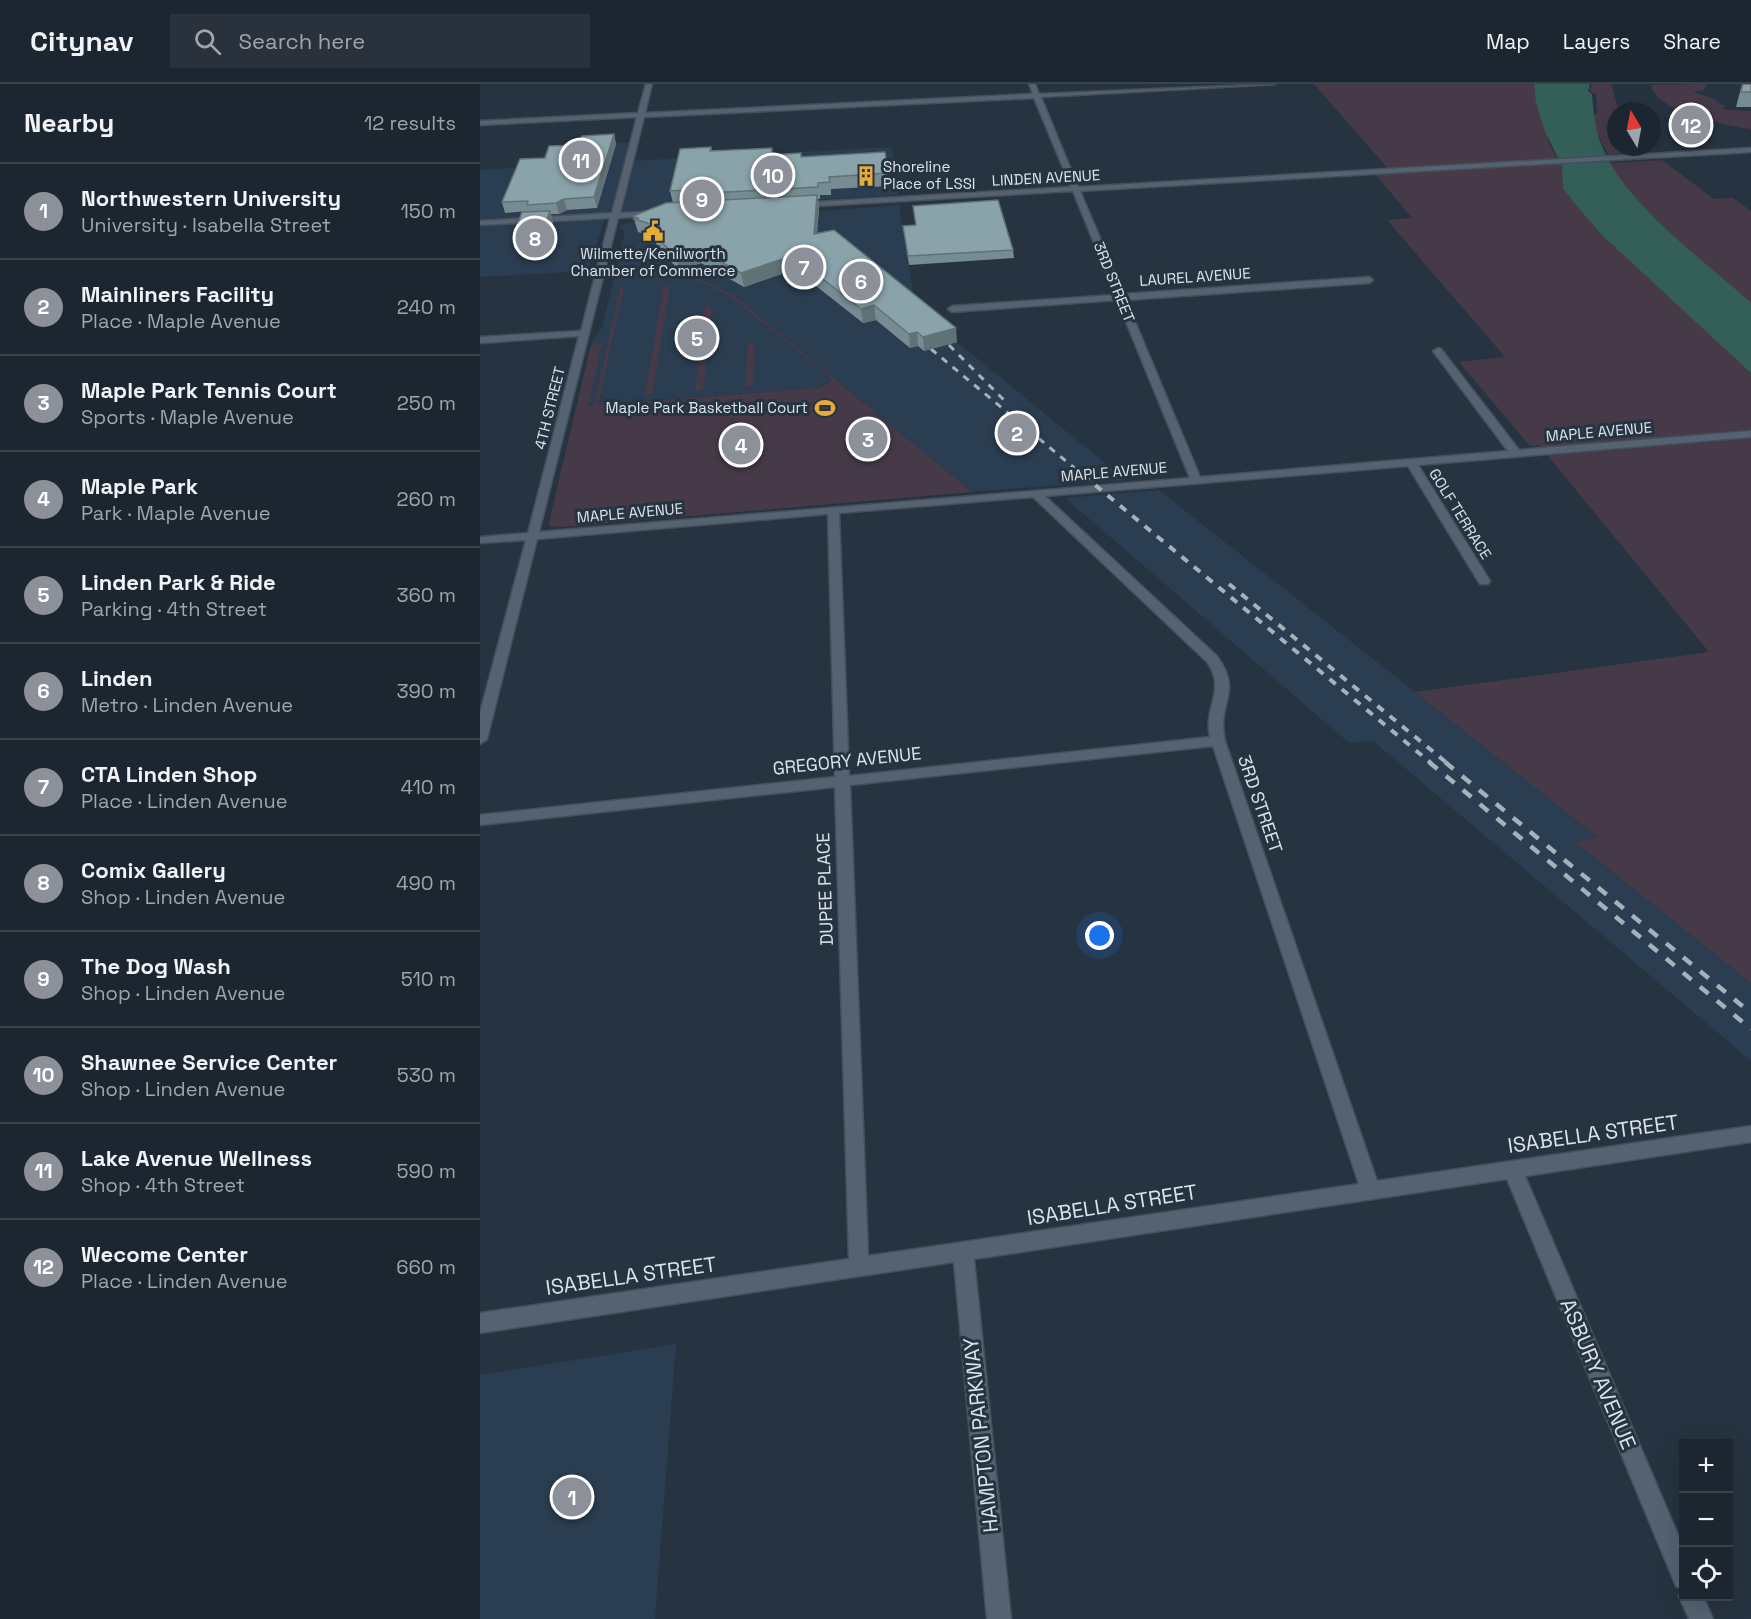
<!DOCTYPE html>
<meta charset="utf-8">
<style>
body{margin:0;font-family:"Space Grotesk",sans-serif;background:#29323c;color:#f1f3f6}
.controls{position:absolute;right:18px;bottom:18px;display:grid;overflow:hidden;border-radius:0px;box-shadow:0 6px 24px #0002}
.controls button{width:54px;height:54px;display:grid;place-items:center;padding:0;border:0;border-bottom:2px solid #3a434c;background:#1c2630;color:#f1f3f6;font:30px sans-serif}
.compass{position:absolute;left:1127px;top:18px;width:54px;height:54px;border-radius:50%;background:#1c2630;box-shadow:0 6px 24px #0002;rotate:350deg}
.you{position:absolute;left:620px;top:852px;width:21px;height:21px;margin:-15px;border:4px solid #fff;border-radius:50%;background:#1a73e8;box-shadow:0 0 0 9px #1a73e833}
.badge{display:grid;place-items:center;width:39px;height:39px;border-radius:50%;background:#8c9099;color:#fff;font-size:20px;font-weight:700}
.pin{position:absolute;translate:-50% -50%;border:3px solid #fff;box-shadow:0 2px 6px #0006}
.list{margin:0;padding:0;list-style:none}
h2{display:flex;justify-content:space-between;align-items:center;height:78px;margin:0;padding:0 24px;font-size:26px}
h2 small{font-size:20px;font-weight:400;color:#a0a5ab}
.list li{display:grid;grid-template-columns:39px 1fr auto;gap:18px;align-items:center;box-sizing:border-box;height:96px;padding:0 24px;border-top:2px solid #3a434c}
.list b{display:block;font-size:22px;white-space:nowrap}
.list p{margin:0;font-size:20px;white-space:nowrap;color:#a0a5ab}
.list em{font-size:20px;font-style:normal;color:#a0a5ab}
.icon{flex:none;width:33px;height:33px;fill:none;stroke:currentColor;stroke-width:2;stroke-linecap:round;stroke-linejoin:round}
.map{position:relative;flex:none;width:1271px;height:1535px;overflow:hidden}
header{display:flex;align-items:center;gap:36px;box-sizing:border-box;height:84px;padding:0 30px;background:#1c2630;border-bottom:2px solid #3a434c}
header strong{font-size:28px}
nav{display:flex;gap:33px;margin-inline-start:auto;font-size:21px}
.search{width:420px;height:54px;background:#29323c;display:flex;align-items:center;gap:15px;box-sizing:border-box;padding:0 21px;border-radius:0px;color:#a0a5ab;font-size:22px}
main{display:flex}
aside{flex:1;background:#1c2630}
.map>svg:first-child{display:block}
.built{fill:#2b3d50}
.green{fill:#463a49}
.water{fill:#345f58}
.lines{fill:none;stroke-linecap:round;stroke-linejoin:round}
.minor-casing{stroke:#444f5a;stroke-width:3}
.minor{fill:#546272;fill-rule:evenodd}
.rail-far2{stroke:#a7b1ba;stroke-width:3;stroke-dasharray:7 7;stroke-linecap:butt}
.rail-far1{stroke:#a7b1ba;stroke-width:4;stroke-dasharray:8 8;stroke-linecap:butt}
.rail{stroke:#a7b1ba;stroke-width:4.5;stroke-dasharray:11 11;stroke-linecap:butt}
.wall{fill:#778c92}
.shaded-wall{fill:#617277}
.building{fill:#8aa3aa;stroke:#617277;stroke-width:1.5}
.labels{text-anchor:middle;stroke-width:6;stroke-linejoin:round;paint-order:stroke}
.far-poi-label{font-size:15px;fill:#dbe4ec;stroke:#263340;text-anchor:start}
.far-street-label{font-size:15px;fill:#dbe4ec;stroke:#263340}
.street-label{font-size:18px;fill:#dbe4ec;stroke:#263340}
.near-street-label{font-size:21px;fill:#dbe4ec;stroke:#263340}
</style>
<header>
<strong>Citynav</strong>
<div class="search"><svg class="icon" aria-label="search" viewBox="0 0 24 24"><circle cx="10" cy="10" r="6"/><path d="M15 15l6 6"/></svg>Search here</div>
<nav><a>Map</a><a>Layers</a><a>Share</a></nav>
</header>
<main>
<aside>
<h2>Nearby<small>12 results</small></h2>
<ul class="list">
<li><span class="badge">1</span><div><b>Northwestern University</b><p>University · Isabella Street</p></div><em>150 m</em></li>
<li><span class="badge">2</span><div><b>Mainliners Facility</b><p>Place · Maple Avenue</p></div><em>240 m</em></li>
<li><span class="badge">3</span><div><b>Maple Park Tennis Court</b><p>Sports · Maple Avenue</p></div><em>250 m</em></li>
<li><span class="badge">4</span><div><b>Maple Park</b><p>Park · Maple Avenue</p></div><em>260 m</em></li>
<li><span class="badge">5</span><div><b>Linden Park &amp; Ride</b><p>Parking · 4th Street</p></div><em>360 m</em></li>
<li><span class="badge">6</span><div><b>Linden</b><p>Metro · Linden Avenue</p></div><em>390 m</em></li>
<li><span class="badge">7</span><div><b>CTA Linden Shop</b><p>Place · Linden Avenue</p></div><em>410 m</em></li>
<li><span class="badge">8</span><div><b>Comix Gallery</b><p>Shop · Linden Avenue</p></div><em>490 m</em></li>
<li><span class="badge">9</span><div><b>The Dog Wash</b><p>Shop · Linden Avenue</p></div><em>510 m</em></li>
<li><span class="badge">10</span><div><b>Shawnee Service Center</b><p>Shop · Linden Avenue</p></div><em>530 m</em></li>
<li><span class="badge">11</span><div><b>Lake Avenue Wellness</b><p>Shop · 4th Street</p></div><em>590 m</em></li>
<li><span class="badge">12</span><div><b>Wecome Center</b><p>Place · Linden Avenue</p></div><em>660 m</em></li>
</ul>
</aside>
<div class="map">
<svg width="1271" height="1535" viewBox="0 0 1271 1535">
<rect width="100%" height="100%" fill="#263340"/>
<g class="built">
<path d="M153 58 149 77 412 63 418 111 127 128 108 187 0 193V86L60 82 67 63Z"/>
<path d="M419 121 432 200 433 222 646 396 492 408 355 295 337 304 97 322 113 255 122 244 145 147 140 144 141 141 162 135 318 129Z"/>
<path d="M679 406 1120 754 1096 759 1271 899V977L893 657 869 659 585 414Z"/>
<path d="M196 1260 175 1535H0V1291Z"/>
</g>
<g class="green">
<path d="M834 0H1054L1069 60 1082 82 1182 76 1234 115 1253 114 1271 127V899L1095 758 1119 754 935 608 1229 568 1059 361 1050 362 979 278 1025 273 907 136 932 134 896 91 912 89Z"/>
<path d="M1112 0H1131L1139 27H1136V63H1155L1158 67 1128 71 1117 48 1114 30H1117L1116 11 1109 6Z"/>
<path d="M1227 0 1224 6 1213 8 1232 14 1246 23 1241 24 1245 26 1271 27V45C1245 41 1179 30 1171 1Z"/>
<path d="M214 192 253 211 492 408 82 443 70 442 69 438 111 261 122 260 108 322 114 321 140 204 144 203 118 321 337 304 351 298 352 295 250 212 211 193Z"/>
<path d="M184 201 190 202 172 310 165 311Z"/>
<path d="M225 220 232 224 223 306 215 307Z"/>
<path d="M268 258 275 262 273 302 265 303Z"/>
</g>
<path class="water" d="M1054 0H1110L1108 7 1112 10C1113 22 1114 35 1117 47 1133 113 1222 174 1271 219V289L1122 151 1096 121 1083 104 1082 82 1065 48 1056 18Z"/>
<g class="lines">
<g class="minor-casing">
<path id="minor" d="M166 0H172L165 29 553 10 549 0H555L559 10 795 0 561 13 598 103 1271 64V68L600 107 644 210 889 193 893 196 889 199 646 216 720 393 1028 367 953 267 958 264 961 265 1039 366 1271 347V353L938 381 1010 497 1008 500H1000L998 497 928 382 565 412 737 572C764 610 736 617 745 657L897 1097 1271 1042V1058L1045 1092 1204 1465V1512H1223L1233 1535H1209L1199 1512 1202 1505 1196 1502 1027 1095 494 1175 531 1535H507L474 1178 0 1249V1229L369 1175 355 703 0 741V731L355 693 348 430 57 455 7 655 0 660V629L46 456 0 459V453L48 449 99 252 0 259V253L101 247 130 134 0 141V137L132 129 157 33 0 41V37L158 29ZM554 14 591 103 319 119 315 121 319 123 593 107 635 211 472 222 468 225 472 228 637 216 710 394 59 448 138 134 178 131 182 129 178 127 140 129 164 33ZM553 413 727 578C747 606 723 623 730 653L369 692 359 429ZM733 662 879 1100 388 1172 370 701Z"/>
</g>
<use href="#minor" class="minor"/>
<g class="rail-far2">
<path d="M469 261 528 320"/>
<path d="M451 265 604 392"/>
</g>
<g class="rail-far1">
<path d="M603 391 951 679"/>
<path d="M749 500 967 679"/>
</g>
<g class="rail">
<path d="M949 678 1271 945"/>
<path d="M965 678 1271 929"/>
</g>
</g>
<g class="wall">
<path d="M1262 0H1271V23H1256Z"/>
<path d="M134 50 136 60 117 124 87 126 79 130H71L73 139 66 161 38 162 34 149 49 127 25 129 22 118 65 74 98 61Z"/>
<path d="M231 63 232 67 292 64 293 71 322 73 405 68 409 102 351 105V111H340V115H338L339 124 337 149 477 258 444 267 438 262 430 264 396 236 383 239 336 202 310 187 264 203 221 179 199 186 177 163 175 154 158 148 153 132 193 119 190 107Z"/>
<path d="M423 142 533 166 534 174 429 181Z"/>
</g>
<g class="shaded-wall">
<path d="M134 50 136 60 117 124 114 113Z"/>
<path d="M337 111 339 124 336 164 334 150Z"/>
<path d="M84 115 87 126 79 130 76 119Z"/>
<path d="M70 127 73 139 66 161 62 148Z"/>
<path d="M218 165 221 179 199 186 196 173Z"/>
<path d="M308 173 310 187 264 203 261 189Z"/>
<path d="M394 221 396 236 383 239 381 225Z"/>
<path d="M476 244 477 258 444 267 443 253Z"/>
<path d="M437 248 438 262 430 264 429 250Z"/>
</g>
<g class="building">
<path d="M1263 0H1271V8H1261Z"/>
<path d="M134 50 114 113 84 115 76 119 47 121 48 117 22 118 40 75 65 74 69 62 98 61 102 52Z"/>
<path d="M231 63 230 67 292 64 291 71 321 69V73L405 68 408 89 349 93 350 98 338 99V103L211 110 225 105 190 107 200 65Z"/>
<path d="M337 111 334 150 354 146 476 244 443 253 437 248 429 250 394 221 381 225 334 188 308 173 261 189 218 165 196 173 174 150 180 143 154 135 158 134 153 132 186 119Z"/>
<path d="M518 116 533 166 428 172 423 142 436 141 433 122Z"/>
<path d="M70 127 62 148 34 149 42 128Z"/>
</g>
<defs>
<g id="building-bare" transform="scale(1.62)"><path d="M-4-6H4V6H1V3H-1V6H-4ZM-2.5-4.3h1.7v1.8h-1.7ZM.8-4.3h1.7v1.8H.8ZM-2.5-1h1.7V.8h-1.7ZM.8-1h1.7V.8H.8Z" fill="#e6ac36" stroke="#263340" stroke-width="2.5" paint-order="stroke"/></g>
<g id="civic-bare" transform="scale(1.62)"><path d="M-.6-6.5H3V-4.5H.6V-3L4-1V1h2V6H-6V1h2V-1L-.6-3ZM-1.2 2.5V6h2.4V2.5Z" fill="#e6ac36" stroke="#263340" stroke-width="2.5" paint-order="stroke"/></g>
<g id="stadium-bare" transform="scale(1.62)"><path d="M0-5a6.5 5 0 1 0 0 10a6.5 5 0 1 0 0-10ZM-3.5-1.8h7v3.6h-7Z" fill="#e6ac36" stroke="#263340" stroke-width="2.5" paint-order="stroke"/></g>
</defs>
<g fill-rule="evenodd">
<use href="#building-bare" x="386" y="92"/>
<use href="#civic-bare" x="173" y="147"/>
<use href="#stadium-bare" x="345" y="324"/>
</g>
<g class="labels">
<g class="far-poi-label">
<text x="403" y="88">Shoreline<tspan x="403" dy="17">Place of LSSI</tspan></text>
<text x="173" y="175" text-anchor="middle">Wilmette/Kenilworth<tspan x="173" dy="17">Chamber of Commerce</tspan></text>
<text x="328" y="329" text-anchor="end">Maple Park Basketball Court</text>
</g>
<g class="far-street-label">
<text transform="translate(566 94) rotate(-3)" y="5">LINDEN AVENUE</text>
<text transform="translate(715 193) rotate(-4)" y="5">LAUREL AVENUE</text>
<text transform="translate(634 198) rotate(68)" y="5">3RD STREET</text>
<text transform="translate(70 324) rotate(-76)" y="5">4TH STREET</text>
<text transform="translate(1119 348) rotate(-5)" y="5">MAPLE AVENUE</text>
<text transform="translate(634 388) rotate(-5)" y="5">MAPLE AVENUE</text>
<text transform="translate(150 429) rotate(-5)" y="5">MAPLE AVENUE</text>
<text transform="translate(980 430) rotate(58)" y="5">GOLF TERRACE</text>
</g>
<g class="street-label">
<text transform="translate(367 677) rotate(-6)" y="6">GREGORY AVENUE</text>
<text transform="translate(780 720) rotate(71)" y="6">3RD STREET</text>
<text transform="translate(345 805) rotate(-92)" y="6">DUPEE PLACE</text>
</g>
<g class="near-street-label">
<text transform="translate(1113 1050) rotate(-8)" y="7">ISABELLA STREET</text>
<text transform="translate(632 1121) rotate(-9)" y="7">ISABELLA STREET</text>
<text transform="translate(151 1192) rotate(-8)" y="7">ISABELLA STREET</text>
<text transform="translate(1118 1290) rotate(67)" y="7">ASBURY AVENUE</text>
<text transform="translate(501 1351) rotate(-96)" y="7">HAMPTON PARKWAY</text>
</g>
</g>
</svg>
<div class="controls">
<button>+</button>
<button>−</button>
<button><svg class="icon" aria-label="locate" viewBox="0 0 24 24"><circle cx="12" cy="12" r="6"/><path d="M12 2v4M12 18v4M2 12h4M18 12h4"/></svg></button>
</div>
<svg class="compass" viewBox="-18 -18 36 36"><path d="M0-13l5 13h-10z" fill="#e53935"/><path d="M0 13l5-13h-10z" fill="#a0a5ab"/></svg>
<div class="you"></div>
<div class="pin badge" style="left:92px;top:1413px">1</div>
<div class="pin badge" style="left:537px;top:349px">2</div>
<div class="pin badge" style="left:388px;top:355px">3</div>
<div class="pin badge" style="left:261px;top:361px">4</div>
<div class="pin badge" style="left:217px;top:254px">5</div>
<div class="pin badge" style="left:381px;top:197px">6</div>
<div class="pin badge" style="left:324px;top:183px">7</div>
<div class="pin badge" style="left:55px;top:154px">8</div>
<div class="pin badge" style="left:222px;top:115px">9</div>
<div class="pin badge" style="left:293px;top:91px">10</div>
<div class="pin badge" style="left:101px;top:76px">11</div>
<div class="pin badge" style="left:1211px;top:41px">12</div>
</div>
</main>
